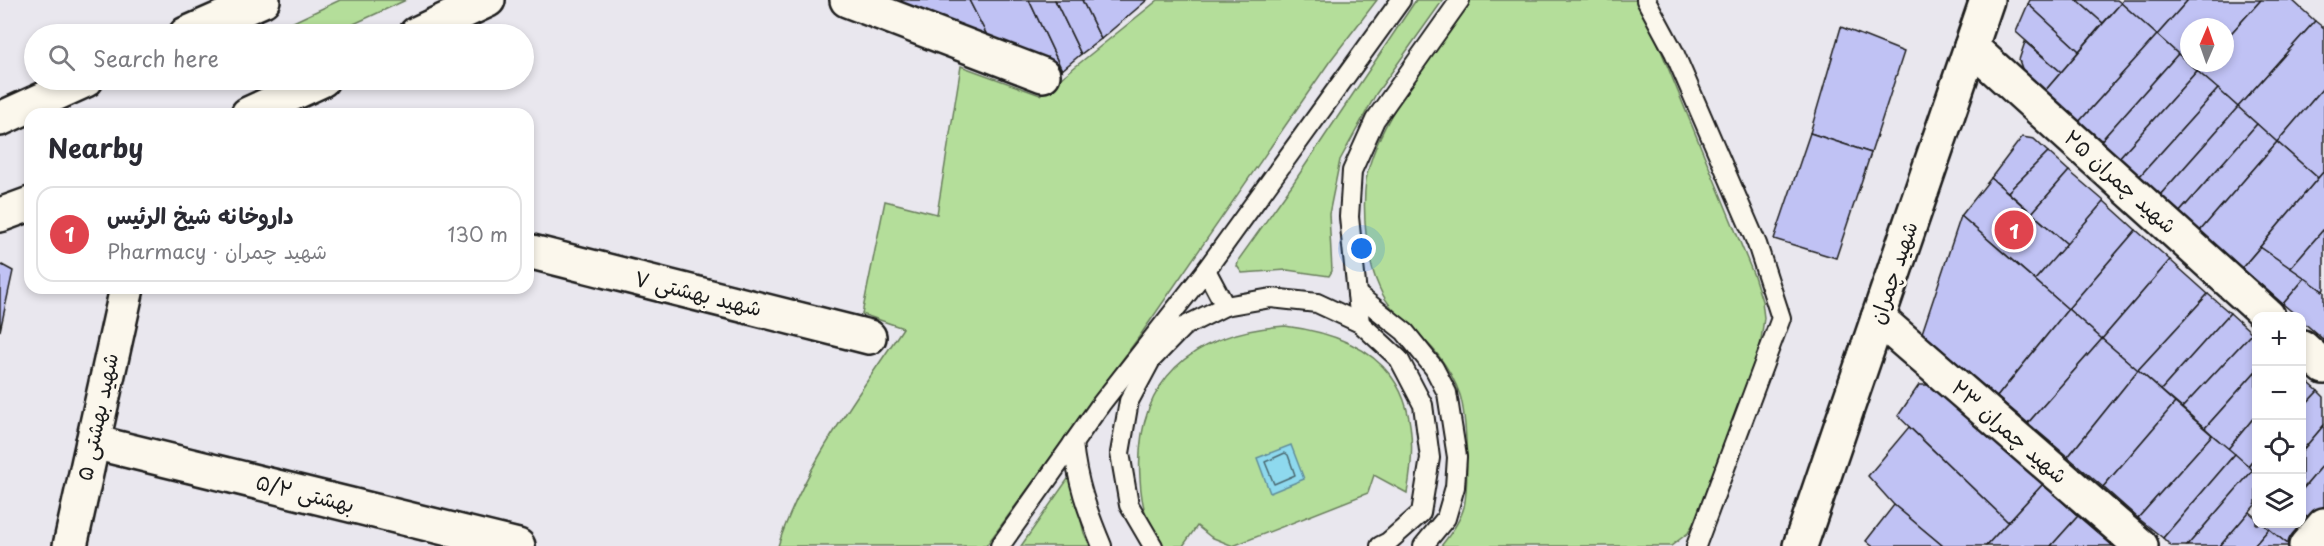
<!DOCTYPE html>
<meta charset="utf-8">
<style>
body{margin:0;font-family:"Playpen Sans","Playpen Sans Arabic",sans-serif;background:#f2f2f3;color:#2b2b33}
.controls{position:absolute;right:18px;bottom:18px;display:grid;overflow:hidden;border-radius:12px;box-shadow:0 3px 9px #0003}
.controls button{width:54px;height:54px;display:grid;place-items:center;padding:0;border:0;border-bottom:2px solid #e1e1e2;background:#fff;color:#2b2b33;font:30px sans-serif}
.compass{position:absolute;left:2180px;top:18px;width:54px;height:54px;border-radius:50%;background:#fff;box-shadow:0 3px 9px #0003;rotate:2deg}
.you{position:absolute;left:1362px;top:249px;width:21px;height:21px;margin:-15px;border:4px solid #fff;border-radius:50%;background:#1a73e8;box-shadow:0 0 0 9px #1a73e833}
.badge{display:grid;place-items:center;width:39px;height:39px;border-radius:50%;background:#1c1c1c;color:#fff;font-size:20px;font-weight:700}
.pin{position:absolute;translate:-50% -50%;border:3px solid #fff;box-shadow:0 2px 6px #0006}
.list{margin:0;padding:0;list-style:none}
h2{display:flex;justify-content:space-between;align-items:center;height:78px;margin:0;padding:0 24px;font-size:26px}
h2 small{font-size:20px;font-weight:400;color:#7c7c81}
.list li{display:grid;grid-template-columns:39px 1fr auto;gap:18px;align-items:center;box-sizing:border-box;height:96px;margin:0 12px 12px;padding:0 12px;border:2px solid #e1e1e2;border-radius:18px}
.list b{display:block;font-size:22px;white-space:nowrap}
.list p{margin:0;font-size:20px;white-space:nowrap;color:#7c7c81}
.list em{font-size:20px;font-style:normal;color:#7c7c81}
.icon{flex:none;width:33px;height:33px;fill:none;stroke:currentColor;stroke-width:2;stroke-linecap:round;stroke-linejoin:round}
.map{position:relative;flex:none;width:2324px;height:546px;overflow:hidden}
.search{position:absolute;background:#fff;box-shadow:0 3px 9px #0003;left:24px;top:24px;width:510px;height:66px;display:flex;align-items:center;gap:15px;box-sizing:border-box;padding:0 21px;border-radius:33px;color:#7c7c81;font-size:22px}
.panel{position:absolute;background:#fff;box-shadow:0 3px 9px #0003;left:24px;top:108px;width:510px;height:186px;border-radius:18px}
.map>svg:first-child{display:block}
.green{fill:#b4de9a;stroke:#687d5b;stroke-width:1.5}
.water{fill:#8ed9ee;stroke:#608d9a;stroke-width:1.5}
.lines{fill:none;stroke-linecap:round;stroke-linejoin:round}
.shore{stroke:#4a6870;stroke-width:1.5}
.building{fill:#c0c2f4;stroke:#1c1c1c;stroke-width:1.5}
.service-casing{stroke:#1c1c1c;stroke-width:22}
.minor-casing{stroke:#1c1c1c;stroke-width:38}
.tertiary-casing{stroke:#1c1c1c;stroke-width:38}
.secondary-casing{stroke:#1c1c1c;stroke-width:38}
.service{stroke:#fbf7ec;stroke-width:18}
.minor{stroke:#fbf7ec;stroke-width:33}
.tertiary{stroke:#fbf7ec;stroke-width:33}
.secondary{stroke:#fbf7ec;stroke-width:33}
.labels{text-anchor:middle;stroke-width:6;stroke-linejoin:round;paint-order:stroke}
.street-label{font-size:21px;fill:#1c1c1c;stroke:#fbf7ec}
</style>
<div class="map">
<svg width="2324" height="546" viewBox="0 0 2324 546">
<rect width="100%" height="100%" fill="#e9e7ee"/>
<filter id="ink" filterUnits="userSpaceOnUse"><feTurbulence type="fractalNoise" baseFrequency=".0167" numOctaves="2"/><feDisplacementMap in="SourceGraphic" scale="12" xChannelSelector="R" yChannelSelector="G"/><feConvolveMatrix kernelMatrix="1 2 1 2 8 2 1 2 1" color-interpolation-filters="sRGB"/></filter>
<g filter="url(#ink)">
<g class="green">
<path d="M340 0H406L332 34H268Z"/>
<path d="M1158 0H1377L1330 61 1139 337 986 546H778C803 468 858 396 903 328L862 314 885 201 937 214 961 66 1040 95Z"/>
<path d="M1416 0H1443L1376 94 1340 160 1329 214 1332 271 1329 276 1287 270 1242 273 1237 266 1239 259 1294 182Z"/>
<path d="M1469 0H1636L1655 36 1754 276 1762 301 1764 318 1760 347 1701 509 1688 533 1671 546H1441C1450 535 1460 522 1464 507 1469 484 1467 418 1460 395 1455 380 1447 367 1438 355 1420 331 1391 316 1379 287 1366 259 1362 211 1366 180 1376 121 1435 50 1469 0Z"/>
<path d="M1285 326C1387 339 1426 392 1407 493L1374 475 1368 493 1233 546 1211 537 1197 526 1183 546H1164C1146 528 1141 503 1140 478 1134 380 1192 332 1285 326Z"/>
<path d="M1070 476 1084 533 1090 546H1021Z"/>
</g>
<path class="water" d="M1291 445 1304 479 1270 493 1257 458Z"/>
<g class="lines">
<path class="shore" d="M1285 453 1288 455 1295 475 1274 484 1265 462Z"/>
</g>
<g class="building">
<path d="M901 0H969L990 41 907 12Z"/>
<path d="M969 0H1029L1062 70 990 41Z"/>
<path d="M1029 0H1055L1081 54 1062 70Z"/>
<path d="M1055 0H1082L1101 39 1081 54Z"/>
<path d="M1082 0H1147L1101 39Z"/>
<path d="M2030 0H2077L2103 23 2079 51 2028 4Z"/>
<path d="M2077 0H2117L2121 3 2103 23Z"/>
<path d="M2123 0H2188L2157 35 2121 3Z"/>
<path d="M2188 0H2261L2225 40V27H2189V63H2205L2197 71 2157 35Z"/>
<path d="M2261 0H2292L2315 21 2238 107 2197 71 2205 63H2225V40Z"/>
<path d="M2121 3 2157 35 2078 123 2043 93Z"/>
<path d="M2028 4 2079 51 2061 72 2016 32Z"/>
<path d="M2315 21 2324 28V87L2277 142 2238 107Z"/>
<path d="M1841 27 1904 52 1871 153 1810 133Z"/>
<path d="M2157 35 2178 54 2100 142 2078 123Z"/>
<path d="M2025 42 2061 72 2043 93 2025 77 2019 60Z"/>
<path d="M2178 54 2197 71 2118 159 2100 142Z"/>
<path d="M2197 71 2218 89 2139 177 2118 159Z"/>
<path d="M2324 87V171L2318 178 2277 142Z"/>
<path d="M2218 89 2238 107 2160 195 2139 177Z"/>
<path d="M2238 107 2257 124 2179 213 2160 195Z"/>
<path d="M2257 124 2277 142 2200 231 2179 213Z"/>
<path d="M1810 133 1871 153 1836 258 1774 239Z"/>
<path d="M2022 137 2034 139 2048 152 2008 192 1991 178Z"/>
<path d="M2277 142 2318 178 2242 268 2200 231Z"/>
<path d="M2048 152 2069 171 2032 213 2008 192Z"/>
<path d="M2069 171 2104 201 2067 244 2032 213Z"/>
<path d="M2324 171V229L2290 268 2260 247Z"/>
<path d="M1991 178 2067 244 2035 280 1961 216Z"/>
<path d="M2104 201 2136 230 2068 309 2035 280Z"/>
<path d="M1961 216 2068 309 1997 397 1922 333Z"/>
<path d="M2324 229V289L2323 291 2290 268Z"/>
<path d="M2136 230 2170 260 2102 339 2068 309Z"/>
<path d="M2260 247 2305 278 2283 304 2242 268Z"/>
<path d="M2170 260 2208 294 2138 370 2102 339Z"/>
<path d="M2 265 13 271 0 331V266Z"/>
<path d="M2305 278 2324 292V340L2302 321V316H2297L2283 304Z"/>
<path d="M2208 294 2230 313 2161 390 2138 370Z"/>
<path d="M2068 309 2102 339 2028 423 1997 397Z"/>
<path d="M2230 313 2252 333 2182 408 2161 390Z"/>
<path d="M2252 333 2256 337V371L2205 428 2182 408Z"/>
<path d="M2102 339 2138 370 2068 457 2028 423Z"/>
<path d="M2138 370 2175 403 2103 487 2068 457Z"/>
<path d="M2256 371V415L2228 449 2205 428Z"/>
<path d="M2302 377 2318 391 2302 408Z"/>
<path d="M1919 385H1930L2043 484 2008 522 1898 416Z"/>
<path d="M2318 391 2324 397V425L2302 451V408Z"/>
<path d="M2175 403 2212 435 2138 518 2103 487Z"/>
<path d="M2256 415V456L2248 466 2228 449Z"/>
<path d="M2324 425V464L2302 490V451Z"/>
<path d="M1909 427 2008 522 1986 546H1943L1894 505 1868 476Z"/>
<path d="M2212 435 2235 454 2163 538 2138 518Z"/>
<path d="M2235 454 2253 470 2187 546H2171L2163 538Z"/>
<path d="M2256 456V473L2248 466Z"/>
<path d="M2324 464V507L2312 521 2302 512V490Z"/>
<path d="M2253 470 2256 473V504L2220 546H2187Z"/>
<path d="M2043 484 2078 516 2051 546H1986Z"/>
<path d="M1894 505 1943 546H1872L1866 541Z"/>
<path d="M2249 512 2256 518V524H2263L2269 529 2254 546H2220Z"/>
<path d="M2302 512 2312 521 2290 546 2263 524H2302Z"/>
<path d="M2078 516 2113 546H2051Z"/>
<path d="M2269 529 2290 546H2254Z"/>
</g>
<g class="lines">
<g class="service-casing">
<g id="service">
<path d="M1646 0 1674 52 1757 244 1781 318 1696 546"/>
<path d="M1206 270 1225 306"/>
<path d="M1357 294 1405 332 1434 368 1447 393 1457 457 1455 487 1446 518 1423 546"/>
<path d="M1360 323 1349 217 1352 171 1375 120 1460 0"/>
<path d="M1073 443C1077 482 1087 510 1102 546"/>
<path d="M1000 546 1101 404 1206 270 1401 0"/>
<path d="M1153 546 1129 505 1120 453 1129 401 1151 360 1183 327 1225 306 1271 298 1317 303 1360 323 1399 359 1423 405 1430 458 1421 513 1388 542 1380 546"/>
</g>
</g>
<g class="minor-casing">
<g id="minor">
<path d="M847 0 1043 75"/>
<path d="M1971 47 2268 316"/>
<path d="M528 251 869 337"/>
<path d="M1878 318 2141 546"/>
<path d="M2302 347 2324 367"/>
<path d="M93 442 518 546"/>
<path d="M70 546 127 288"/>
<path d="M2306 546 2324 525"/>
</g>
</g>
<g class="tertiary-casing">
<path id="tertiary" d="M1800 546 1987 0"/>
</g>
<g class="secondary-casing">
<g id="secondary">
<path d="M186 34 263 0"/>
<path d="M416 34 488 0"/>
<path d="M248 114 322 80"/>
<path d="M0 119 86 80"/>
<path d="M0 215 30 204"/>
</g>
</g>
<use href="#service" class="service"/>
<use href="#minor" class="minor"/>
<use href="#tertiary" class="tertiary"/>
<use href="#secondary" class="secondary"/>
</g>
</g>
<g class="labels">
<g class="street-label">
<text transform="translate(2120 182) rotate(42)" y="7">شهید چمران ۲۵</text>
<text transform="translate(1894 273) rotate(-71)" y="7">شهید چمران</text>
<text transform="translate(698 294) rotate(14)" y="7">شهید بهشتی ۷</text>
<text transform="translate(98 417) rotate(-78)" y="7">شهید بهشتی ۵</text>
<text transform="translate(2009 432) rotate(41)" y="7">شهید چمران ۲۳</text>
<text transform="translate(305 494) rotate(14)" y="7">بهشتی ۵/۲</text>
</g>
</g>
</svg>
<div class="controls">
<button>+</button>
<button>−</button>
<button><svg class="icon" aria-label="locate" viewBox="0 0 24 24"><circle cx="12" cy="12" r="6"/><path d="M12 2v4M12 18v4M2 12h4M18 12h4"/></svg></button>
<button><svg class="icon" aria-label="layers" viewBox="0 0 24 24"><path d="M12 4l9 5-9 5-9-5zM3 14l9 5 9-5"/></svg></button>
</div>
<svg class="compass" viewBox="-18 -18 36 36"><path d="M0-13l5 13h-10z" fill="#e53935"/><path d="M0 13l5-13h-10z" fill="#7c7c81"/></svg>
<div class="you"></div>
<div class="pin badge" style="left:2014px;top:230px;background:#e0444e">1</div>
<div class="search"><svg class="icon" aria-label="search" viewBox="0 0 24 24"><circle cx="10" cy="10" r="6"/><path d="M15 15l6 6"/></svg>Search here</div>
<section class="panel">
<h2>Nearby<small></small></h2>
<ul class="list">
<li><span class="badge" style="background:#e0444e">1</span><div><b>داروخانه شیخ الرئیس</b><p>Pharmacy · شهید چمران</p></div><em>130 m</em></li>
</ul>
</section>
</div>
